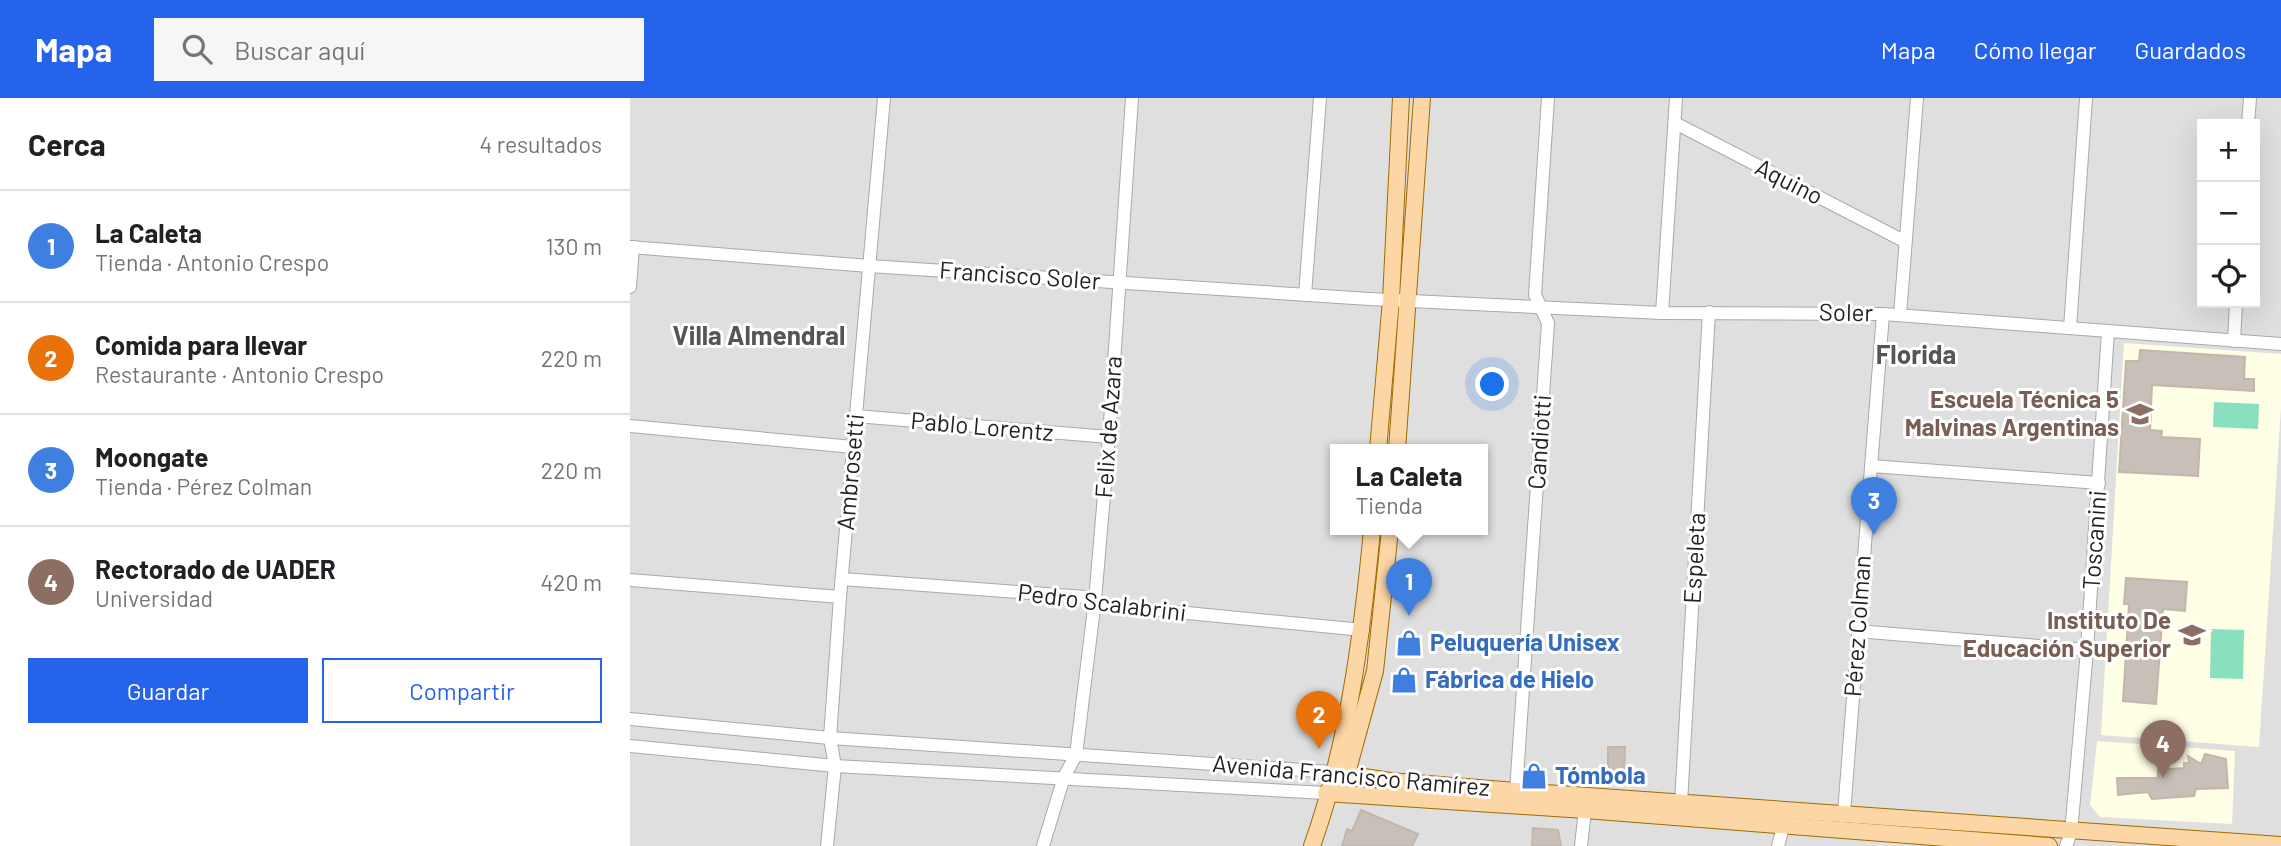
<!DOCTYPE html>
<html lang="es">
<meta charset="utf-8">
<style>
body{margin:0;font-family:Barlow,sans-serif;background:#f6f6f6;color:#202124}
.controls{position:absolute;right:21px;top:21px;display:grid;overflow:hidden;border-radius:0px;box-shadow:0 7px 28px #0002}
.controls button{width:63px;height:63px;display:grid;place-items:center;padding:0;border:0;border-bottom:2px solid #e0e0e0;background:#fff;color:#202124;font:35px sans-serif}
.you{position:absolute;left:863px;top:287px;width:24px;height:24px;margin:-18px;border:5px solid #fff;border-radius:50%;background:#1a73e8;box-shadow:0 0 0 10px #1a73e833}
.badge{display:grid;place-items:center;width:46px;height:46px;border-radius:50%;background:#2563eb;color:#fff;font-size:23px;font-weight:700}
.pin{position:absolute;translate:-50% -58px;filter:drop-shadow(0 2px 4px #0008)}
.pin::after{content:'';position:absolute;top:37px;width:24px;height:21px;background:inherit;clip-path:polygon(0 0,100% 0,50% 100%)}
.popup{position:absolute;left:700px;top:346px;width:158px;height:91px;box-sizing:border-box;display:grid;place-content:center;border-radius:0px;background:#fff;filter:drop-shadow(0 2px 5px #0005);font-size:23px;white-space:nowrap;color:#757577}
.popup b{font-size:26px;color:#202124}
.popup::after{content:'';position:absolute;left:50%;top:100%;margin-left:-14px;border:14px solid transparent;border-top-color:#fff}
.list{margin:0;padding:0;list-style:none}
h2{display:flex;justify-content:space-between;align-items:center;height:91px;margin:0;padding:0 28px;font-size:30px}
h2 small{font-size:23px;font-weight:400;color:#757577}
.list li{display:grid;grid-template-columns:46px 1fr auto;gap:21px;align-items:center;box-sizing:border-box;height:112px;padding:0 28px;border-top:2px solid #e0e0e0}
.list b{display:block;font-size:26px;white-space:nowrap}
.list p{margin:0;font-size:23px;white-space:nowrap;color:#757577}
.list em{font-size:23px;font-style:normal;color:#757577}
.actions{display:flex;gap:14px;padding:21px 28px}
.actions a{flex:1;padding:16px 0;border:2px solid #2563eb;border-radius:0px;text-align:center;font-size:24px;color:#2563eb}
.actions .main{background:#2563eb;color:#fff}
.icon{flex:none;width:38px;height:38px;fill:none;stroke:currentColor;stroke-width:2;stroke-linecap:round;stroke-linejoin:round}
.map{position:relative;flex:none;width:1651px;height:748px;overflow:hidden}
header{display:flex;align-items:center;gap:42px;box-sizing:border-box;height:98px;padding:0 35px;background:#2563eb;color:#fff}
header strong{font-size:33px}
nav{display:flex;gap:38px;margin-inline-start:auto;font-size:24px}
.search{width:490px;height:63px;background:#f6f6f6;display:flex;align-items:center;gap:18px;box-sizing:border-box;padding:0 24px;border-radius:0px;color:#757577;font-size:26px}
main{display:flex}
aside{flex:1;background:#fff}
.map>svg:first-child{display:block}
.residential{fill:#e0dfdf;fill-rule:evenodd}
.education{fill:#ffffe5}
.pitch{fill:#88e0be}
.building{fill:#c7bfb8;stroke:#c4b6ab;stroke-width:2}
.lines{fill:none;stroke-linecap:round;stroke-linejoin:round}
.minor-casing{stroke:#a9a9a9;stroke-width:14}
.major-casing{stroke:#a06b00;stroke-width:18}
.minor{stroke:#fff;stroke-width:12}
.major{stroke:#fcd6a4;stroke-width:16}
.labels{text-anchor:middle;stroke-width:6;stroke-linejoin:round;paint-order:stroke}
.street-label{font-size:24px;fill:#222;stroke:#fff}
.education-label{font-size:24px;font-weight:bold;fill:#785e54;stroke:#fff;text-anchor:end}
.shop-label{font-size:24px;font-weight:bold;fill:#366cbe;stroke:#fff;text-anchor:start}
.neighbourhood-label{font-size:26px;font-weight:bold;fill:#555;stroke:#fff}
</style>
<header>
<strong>Mapa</strong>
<div class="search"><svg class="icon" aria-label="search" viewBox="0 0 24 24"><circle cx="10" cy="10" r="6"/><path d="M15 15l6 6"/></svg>Buscar aquí</div>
<nav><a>Mapa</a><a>Cómo llegar</a><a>Guardados</a></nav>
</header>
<main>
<aside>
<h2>Cerca<small>4 resultados</small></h2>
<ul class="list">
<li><span class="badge" style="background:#3f7fe0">1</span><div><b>La Caleta</b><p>Tienda · Antonio Crespo</p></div><em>130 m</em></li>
<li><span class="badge" style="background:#e8710a">2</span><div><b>Comida para llevar</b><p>Restaurante · Antonio Crespo</p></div><em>220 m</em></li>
<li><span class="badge" style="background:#3f7fe0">3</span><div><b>Moongate</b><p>Tienda · Pérez Colman</p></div><em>220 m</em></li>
<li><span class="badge" style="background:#8d6e63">4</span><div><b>Rectorado de UADER</b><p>Universidad</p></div><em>420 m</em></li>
</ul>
<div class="actions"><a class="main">Guardar</a><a>Compartir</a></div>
</aside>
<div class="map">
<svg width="1651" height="748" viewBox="0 0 1651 748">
<rect width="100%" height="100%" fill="#f2efe9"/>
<path class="residential" d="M0 0H1651V748H0ZM1572 26H1625V205H1572ZM706 352H852V432H706Z"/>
<g class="education">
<path d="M1494 245 1651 256V309L1629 649 1471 637Z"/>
<path d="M1467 643 1605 653 1602 726 1470 719 1460 707Z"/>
</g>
<g class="pitch">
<path d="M1584 304 1629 306 1628 331 1583 329Z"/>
<path d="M1581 531 1614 532 1613 581 1580 580Z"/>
</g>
<g class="building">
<path d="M1510 252 1615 259 1614 281H1624V293L1522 287 1520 332 1532 333 1531 339 1570 341 1568 378 1489 374 1496 263H1509Z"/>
<path d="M1496 480 1557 484 1555 513 1533 511 1526 606 1493 603 1499 506H1494Z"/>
<path d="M978 649H995L994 681 982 680V676H978Z"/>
<path d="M1575 656 1596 661 1598 690 1566 691 1564 698 1522 701 1518 694 1488 697 1487 680H1528V672L1554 670V665H1559L1558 658 1571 666Z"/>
<path d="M731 712 788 736 782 748H712L717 731 722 733Z"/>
<path d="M903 730 928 732 931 748H902Z"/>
</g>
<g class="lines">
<g class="minor-casing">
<g id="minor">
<path d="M1045 25 1274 143"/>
<path d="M1618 26 1620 0"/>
<path d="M0 149 239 168 739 201 1032 215 1253 216 1651 246"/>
<path d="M0 189 3 149"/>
<path d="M675 197 690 0"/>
<path d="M1032 215 1046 0"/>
<path d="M1270 217 1287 0"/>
<path d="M1440 230 1456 0"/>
<path d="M1604 243 1606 205"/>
<path d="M226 318 479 339"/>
<path d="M0 328 223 349"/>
<path d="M1241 368 1469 385"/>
<path d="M212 481 455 499 475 507 733 532"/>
<path d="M0 482 210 499"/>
<path d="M1227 533 1457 552"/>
<path d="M0 621 200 640 702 674"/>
<path d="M0 648 205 668 696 695"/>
<path d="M886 693 918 225 905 197 918 0"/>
<path d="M1051 705 1079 214"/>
<path d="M1214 715 1253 216"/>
<path d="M197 748 205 668 200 640 210 499 254 0"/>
<path d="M413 748 434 679 446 657 465 502 479 339 502 0"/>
<path d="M951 748 955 712"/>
<path d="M1148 748 1155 722"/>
<path d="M1436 748 1441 735 1457 552 1478 233"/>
</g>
</g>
<g class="major-casing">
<g id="major">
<path d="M748 352 761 202 771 0"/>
<path d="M767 352 792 0"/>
<path d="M702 674 760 683 886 693 1651 747"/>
<path d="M714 686 745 573 760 432"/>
<path d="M696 695 955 712 1419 748"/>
<path d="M682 748C718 647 732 538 742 432"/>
</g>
</g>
<use href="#minor" class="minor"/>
<use href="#major" class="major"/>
</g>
<defs>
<g id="school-bare" transform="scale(2.1)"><path d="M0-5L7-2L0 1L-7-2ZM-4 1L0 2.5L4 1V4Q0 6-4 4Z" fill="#8d6e63" stroke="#fff" stroke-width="2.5" paint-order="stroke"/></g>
<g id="university-bare" transform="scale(2.1)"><path d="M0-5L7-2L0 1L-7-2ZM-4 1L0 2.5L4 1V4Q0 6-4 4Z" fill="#8d6e63" stroke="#fff" stroke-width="2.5" paint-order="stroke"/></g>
<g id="shop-bare" transform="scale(2.1)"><path d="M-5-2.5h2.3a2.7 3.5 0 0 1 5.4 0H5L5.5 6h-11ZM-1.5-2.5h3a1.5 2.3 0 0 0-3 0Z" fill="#3f7fe0" stroke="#fff" stroke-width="2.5" paint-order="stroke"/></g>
</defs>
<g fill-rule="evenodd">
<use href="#school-bare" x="1510" y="316"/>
<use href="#university-bare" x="1562" y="537"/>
<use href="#shop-bare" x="779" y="545"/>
<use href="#shop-bare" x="774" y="582"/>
<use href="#shop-bare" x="904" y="678"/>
</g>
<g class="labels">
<g class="street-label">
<text transform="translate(1159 84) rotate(27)" y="8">Aquino</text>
<text transform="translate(390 178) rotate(4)" y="8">Francisco Soler</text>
<text transform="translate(1216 215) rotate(1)" y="8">Soler</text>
<text transform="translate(352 329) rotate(5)" y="8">Pablo Lorentz</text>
<text transform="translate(479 329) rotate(-86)" y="8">Felix de Azara</text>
<text transform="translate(910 344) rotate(-86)" y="8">Candiotti</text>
<text transform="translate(221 374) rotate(-85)" y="8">Ambrosetti</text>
<text transform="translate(1465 442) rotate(-86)" y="8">Toscanini</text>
<text transform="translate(1065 460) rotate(-87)" y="8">Espeleta</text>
<text transform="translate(472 505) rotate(7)" y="8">Pedro Scalabrini</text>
<text transform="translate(1228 528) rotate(-86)" y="8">Pérez Colman</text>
<text transform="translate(721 678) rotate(5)" y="8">Avenida Francisco Ramírez</text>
</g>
<g class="education-label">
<text x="1489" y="310">Escuela Técnica 5<tspan x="1489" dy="28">Malvinas Argentinas</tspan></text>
<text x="1541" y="531">Instituto De<tspan x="1541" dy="28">Educación Superior</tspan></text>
</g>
<g class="shop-label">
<text x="800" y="553">Peluquería Unisex</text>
<text x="795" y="590">Fábrica de Hielo</text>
<text x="925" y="686">Tómbola</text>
</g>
<g class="neighbourhood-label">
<text x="129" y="247">Villa Almendral</text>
<text x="1286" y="266">Florida</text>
</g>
</g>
</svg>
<div class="controls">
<button>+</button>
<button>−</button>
<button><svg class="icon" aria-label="locate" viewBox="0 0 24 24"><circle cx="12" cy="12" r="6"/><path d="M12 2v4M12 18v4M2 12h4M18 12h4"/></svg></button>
</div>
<div class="you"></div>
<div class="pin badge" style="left:779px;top:518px;background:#3f7fe0">1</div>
<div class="popup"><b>La Caleta</b>Tienda</div>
<div class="pin badge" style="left:689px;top:651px;background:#e8710a">2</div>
<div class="pin badge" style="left:1244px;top:437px;background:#3f7fe0">3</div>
<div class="pin badge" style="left:1533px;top:680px;background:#8d6e63">4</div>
</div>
</main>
